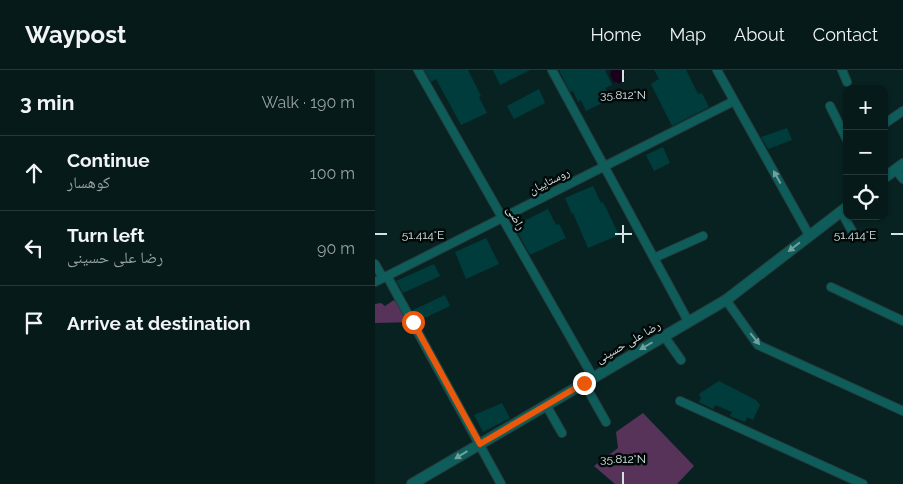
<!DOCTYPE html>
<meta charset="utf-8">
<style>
body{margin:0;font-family:Raleway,"Noto Naskh Arabic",sans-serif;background:#142727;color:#f1f3f6}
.controls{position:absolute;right:15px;top:15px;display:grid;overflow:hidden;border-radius:10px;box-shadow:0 1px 4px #0004}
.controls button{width:45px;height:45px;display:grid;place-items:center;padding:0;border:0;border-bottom:1px solid #273839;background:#061a1a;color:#f1f3f6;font:25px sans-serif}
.stop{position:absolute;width:15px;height:15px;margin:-11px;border:4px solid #ea580c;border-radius:50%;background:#fff}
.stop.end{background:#ea580c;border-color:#fff;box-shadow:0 1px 5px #0008}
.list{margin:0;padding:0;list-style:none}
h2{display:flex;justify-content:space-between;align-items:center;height:65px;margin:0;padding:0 20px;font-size:21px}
h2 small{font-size:16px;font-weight:400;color:#98a1a2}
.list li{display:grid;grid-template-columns:32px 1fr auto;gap:15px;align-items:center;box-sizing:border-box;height:75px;padding:0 20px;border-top:1px solid #273839}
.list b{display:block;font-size:19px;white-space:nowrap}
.list p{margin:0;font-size:16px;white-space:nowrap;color:#98a1a2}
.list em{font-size:16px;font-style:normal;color:#98a1a2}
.icon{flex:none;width:28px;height:28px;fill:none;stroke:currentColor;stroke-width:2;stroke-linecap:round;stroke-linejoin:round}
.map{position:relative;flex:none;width:528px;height:414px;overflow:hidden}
header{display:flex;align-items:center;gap:30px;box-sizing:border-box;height:70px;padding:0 25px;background:#061a1a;border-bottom:1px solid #273839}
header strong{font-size:24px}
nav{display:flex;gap:28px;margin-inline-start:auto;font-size:18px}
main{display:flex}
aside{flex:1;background:#061a1a}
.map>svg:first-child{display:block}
.green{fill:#57335a}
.water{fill:#19001c}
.building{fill:#003c3b}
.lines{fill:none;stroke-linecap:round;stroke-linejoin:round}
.minor-casing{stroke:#243d3d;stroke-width:10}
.tertiary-casing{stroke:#243d3d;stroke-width:12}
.minor{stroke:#0f5d5a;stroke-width:8}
.tertiary{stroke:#0f5d5a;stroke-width:10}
.oneway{fill:#71a09e}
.route{stroke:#ea580c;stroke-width:6}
.ticks{fill:none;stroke:#d3e2e1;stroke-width:2}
.labels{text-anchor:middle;stroke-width:5;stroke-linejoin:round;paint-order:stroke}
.street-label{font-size:12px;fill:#d3e2e1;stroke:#020a09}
.ticks-label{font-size:12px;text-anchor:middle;fill:#d3e2e1;stroke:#020a09;stroke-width:5;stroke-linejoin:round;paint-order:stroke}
</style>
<header>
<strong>Waypost</strong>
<nav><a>Home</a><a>Map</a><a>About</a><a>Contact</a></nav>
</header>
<main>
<aside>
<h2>3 min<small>Walk · 190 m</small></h2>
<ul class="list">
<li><svg class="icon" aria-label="ahead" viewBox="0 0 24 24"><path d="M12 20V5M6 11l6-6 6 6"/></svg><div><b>Continue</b><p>کوهسار</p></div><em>100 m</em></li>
<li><svg class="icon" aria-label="left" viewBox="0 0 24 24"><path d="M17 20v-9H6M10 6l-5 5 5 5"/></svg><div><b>Turn left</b><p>رضا علی حسینی</p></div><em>90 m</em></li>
<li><svg class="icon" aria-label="arrive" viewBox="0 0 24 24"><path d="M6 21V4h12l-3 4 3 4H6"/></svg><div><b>Arrive at destination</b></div></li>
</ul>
</aside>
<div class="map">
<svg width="528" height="414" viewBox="0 0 528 414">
<rect width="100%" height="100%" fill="#082222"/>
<g class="green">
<path d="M19 230 38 252 0 253V234L6 233 10 236Z"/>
<path d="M268 343 319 396 302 414H240L219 396 243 378 241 362Z"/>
</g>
<path class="water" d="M236 0H248L250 5 248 7 250 10 243 14 241 11 239 13 235 5Z"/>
<g class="building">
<path d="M49 0H93L106 26 104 27 112 43 86 55 61 9 56 12Z"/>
<path d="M118 0H155L125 15Z"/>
<path d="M184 0H230L237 15 230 18 235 29 211 41 206 30 203 32 198 21 195 22Z"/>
<path d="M279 0H311L323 24 327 23 334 37 297 56 276 14 284 9Z"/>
<path d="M164 19 170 33 139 49 132 36Z"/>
<path d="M412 58 417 70 393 79 386 67Z"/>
<path d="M288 77 295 93 279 101 271 85Z"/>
<path d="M218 116 226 133 228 132 244 165 213 178 198 143 197 144 190 128Z"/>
<path d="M173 139 181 155 184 154 191 168 155 185 139 156Z"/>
<path d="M111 168 124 194 91 209 80 182Z"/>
<path d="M59 194 65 206 28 223 21 211Z"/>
<path d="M70 225 75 236 43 251 38 240Z"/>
<path d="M344 311 381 330 385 335 378 350 372 347 370 352 355 346 357 342 340 335 338 339 324 332 326 328 324 324Z"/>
<path d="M127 333 135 348 108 362 99 345Z"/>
</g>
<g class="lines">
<g class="minor-casing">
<g id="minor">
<path d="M43 0 218 307"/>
<path d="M177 0 313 251"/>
<path d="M342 0 434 165"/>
<path d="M467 0 472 12"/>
<path d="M455 36 472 70"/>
<path d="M509 54 528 41"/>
<path d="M521 100 528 109"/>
<path d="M466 141 478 163"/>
<path d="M279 188 328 166"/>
<path d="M0 194 8 208"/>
<path d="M12 206 126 414"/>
<path d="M0 212 359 31"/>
<path d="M456 217 528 251"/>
<path d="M351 230 383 275 528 341"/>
<path d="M289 266 306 290"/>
<path d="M209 313 231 352"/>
<path d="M305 331 488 414"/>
<path d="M171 335 187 363"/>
</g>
</g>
<g class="tertiary-casing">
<g id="tertiary">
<path d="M509 108 528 94"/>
<path d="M37 414 351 230 472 137"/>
</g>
</g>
<use href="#minor" class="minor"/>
<use href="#tertiary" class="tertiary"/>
</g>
<defs><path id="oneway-solid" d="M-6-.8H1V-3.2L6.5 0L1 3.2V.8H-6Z" transform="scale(1.25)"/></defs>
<g class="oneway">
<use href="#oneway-solid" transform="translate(402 107) rotate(-119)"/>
<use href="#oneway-solid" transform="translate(419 177) rotate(142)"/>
<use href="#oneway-solid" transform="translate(380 269) rotate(51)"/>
<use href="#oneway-solid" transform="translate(271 276) rotate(150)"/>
<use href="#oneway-solid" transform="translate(86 385) rotate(149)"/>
</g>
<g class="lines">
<path class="route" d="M38 252 105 374 209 313"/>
</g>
<path class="ticks" d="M248 0V12M248 155V173M0 164H12M240 164H257M516 164H528M248 402V414"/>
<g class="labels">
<g class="street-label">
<text transform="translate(174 111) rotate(-27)" y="4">روستاییان</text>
<text transform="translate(141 148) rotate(60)" y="4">راضی</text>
<text transform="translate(253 272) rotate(-30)" y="4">رضا علی حسینی</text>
</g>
</g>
<g class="ticks-label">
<text x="248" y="29">35.812°N</text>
<text x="480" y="169">51.414°E</text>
<text x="48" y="169">51.414°E</text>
<text x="248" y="393">35.812°N</text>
</g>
</svg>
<div class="controls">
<button>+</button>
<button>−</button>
<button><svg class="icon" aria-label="locate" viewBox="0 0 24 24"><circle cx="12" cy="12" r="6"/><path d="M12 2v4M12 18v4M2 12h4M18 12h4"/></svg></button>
</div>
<div class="stop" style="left:38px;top:252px"></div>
<div class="stop end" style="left:209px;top:313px"></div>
</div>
</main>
